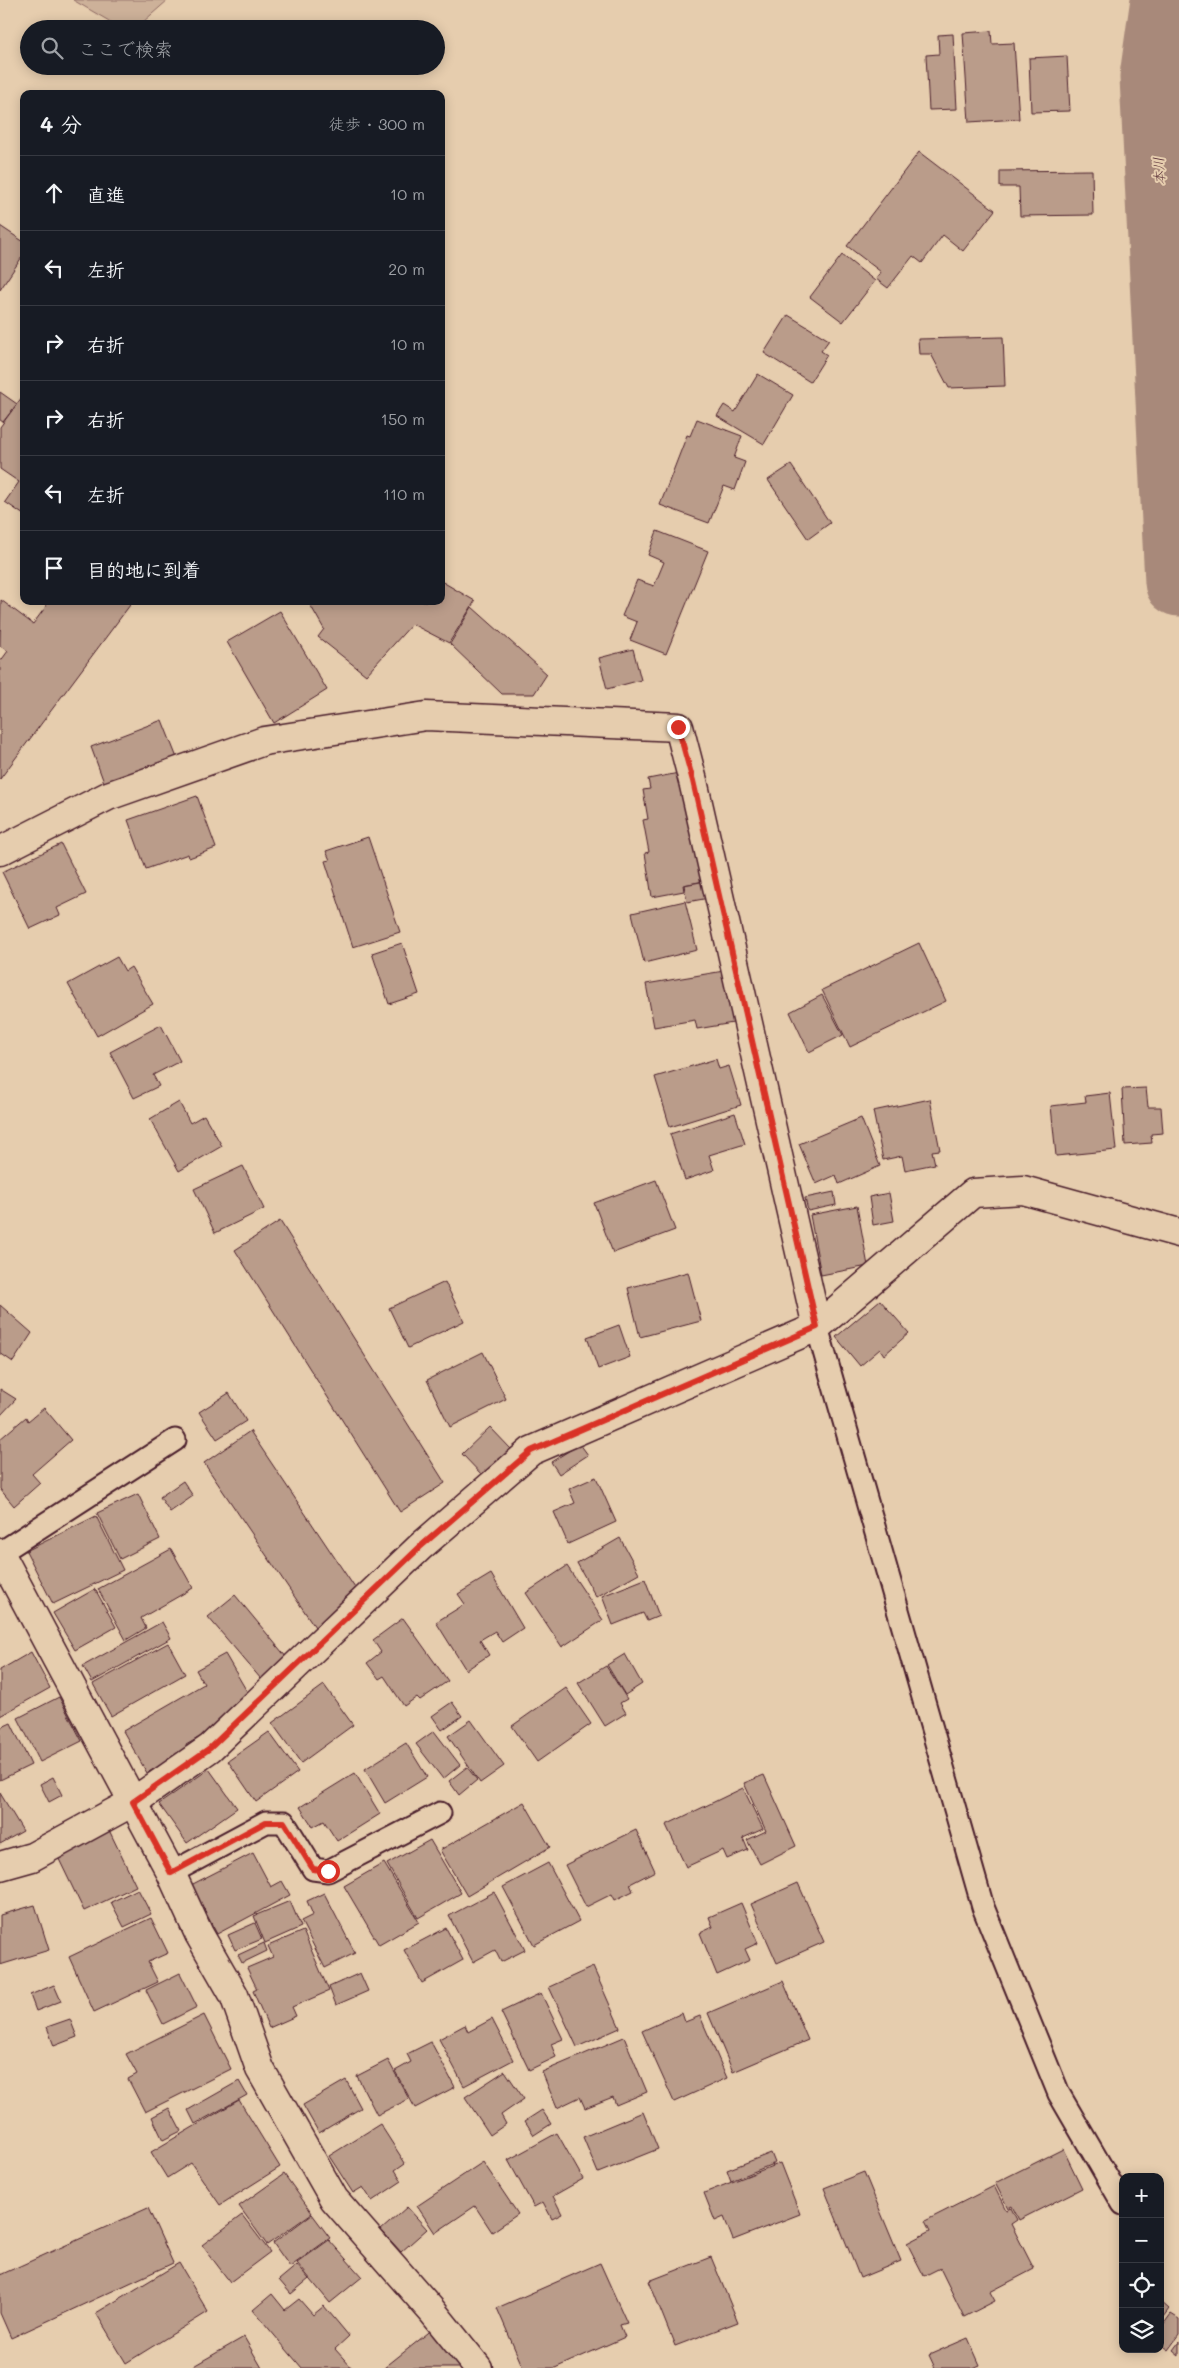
<!DOCTYPE html>
<html lang="ja">
<meta charset="utf-8">
<style>
body{margin:0;font-family:Mali,"Klee One",sans-serif;background:#242831;color:#f1f3f6}
.controls{position:absolute;right:15px;bottom:15px;display:grid;overflow:hidden;border-radius:10px;box-shadow:0 2px 12px #0003}
.controls button{width:45px;height:45px;display:grid;place-items:center;padding:0;border:0;border-bottom:1px solid #363941;background:#171b24;color:#f1f3f6;font:25px sans-serif}
.stop{position:absolute;width:15px;height:15px;margin:-11px;border:4px solid #d93025;border-radius:50%;background:#fff}
.stop.end{background:#d93025;border-color:#fff;box-shadow:0 1px 5px #0008}
.list{margin:0;padding:0;list-style:none}
h2{display:flex;justify-content:space-between;align-items:center;height:65px;margin:0;padding:0 20px;font-size:21px}
h2 small{font-size:16px;font-weight:400;color:#9ea1a6}
.list li{display:grid;grid-template-columns:32px 1fr auto;gap:15px;align-items:center;box-sizing:border-box;height:75px;padding:0 20px;border-top:1px solid #363941}
.list b{display:block;font-size:19px;white-space:nowrap}
.list em{font-size:16px;font-style:normal;color:#9ea1a6}
.icon{flex:none;width:28px;height:28px;fill:none;stroke:currentColor;stroke-width:2;stroke-linecap:round;stroke-linejoin:round}
.map{position:relative;flex:none;width:1179px;height:2368px;overflow:hidden}
.search{position:absolute;background:#171b24;box-shadow:0 2px 12px #0003;left:20px;top:20px;width:425px;height:55px;display:flex;align-items:center;gap:12px;box-sizing:border-box;padding:0 18px;border-radius:28px;color:#9ea1a6;font-size:19px}
.panel{position:absolute;background:#171b24;box-shadow:0 2px 12px #0003;left:20px;top:90px;width:425px;height:515px;border-radius:10px}
.map>svg:first-child{display:block}
.green{fill:#cdb199;stroke:#8c6862}
.lines{fill:none;stroke-linecap:round;stroke-linejoin:round}
.stream{stroke:#825f5a;stroke-width:11}
.river{stroke:#a8897a;stroke-width:69}
.building{fill:#ba9c8a;stroke:#4a1f2b}
.lane-casing{stroke:#4a1f2b;stroke-width:25}
.street-casing{stroke:#4a1f2b;stroke-width:31}
.lane{stroke:#e6cdae;stroke-width:21}
.street{stroke:#e6cdae;stroke-width:28}
.route{stroke:#d93025;stroke-width:6}
.labels{text-anchor:middle;stroke-width:4;stroke-linejoin:round;paint-order:stroke}
.water-label{font-size:14px;font-style:italic;fill:#5d343b;stroke:#e6cdae}
</style>
<div class="map">
<svg width="1179" height="2368" viewBox="0 0 1179 2368">
<rect width="100%" height="100%" fill="#e6cdae"/>
<filter id="ink" filterUnits="userSpaceOnUse"><feTurbulence type="fractalNoise" baseFrequency=".02" numOctaves="2"/><feDisplacementMap in="SourceGraphic" scale="10" xChannelSelector="R" yChannelSelector="G"/><feConvolveMatrix kernelMatrix="1 2 1 2 8 2 1 2 1" color-interpolation-filters="sRGB"/></filter>
<g filter="url(#ink)">
<path class="green" d="M73 0H168L135 29H123Z"/>
<g class="lines">
<path class="stream" d="M1154 77 1179 67"/>
<path class="river" d="M1165 0 1154 77 1179 582"/>
</g>
<g class="building">
<path d="M991 31 992 44 1014 43 1019 119 969 122 963 33Z"/>
<path d="M953 34 957 109 929 110 926 55 939 54 938 35Z"/>
<path d="M1067 56 1070 111 1031 112 1029 58Z"/>
<path d="M919 152 995 210 963 251 943 235 922 263 913 256 888 288 876 279 881 272 847 246Z"/>
<path d="M1092 170 1093 215 1020 216 1019 187H1000V171Z"/>
<path d="M0 226 24 242V254L0 290Z"/>
<path d="M842 255 875 281 843 322 810 297Z"/>
<path d="M788 315 829 340 821 351 827 355 810 382 764 353Z"/>
<path d="M1003 337 1005 386 949 388 931 354H919L918 339Z"/>
<path d="M758 374 793 395 764 444 717 416 724 405 735 412Z"/>
<path d="M0 392 17 404 3 422 0 420Z"/>
<path d="M22 397 24 399V515L5 502 19 482 0 469V427Z"/>
<path d="M697 419 742 436 734 458 745 462 735 490 724 486 709 523 660 505 687 435 690 436Z"/>
<path d="M791 465 830 523 808 539 768 480Z"/>
<path d="M657 531 708 551 666 654 630 640 637 622 622 616 637 580 654 586 664 562 648 555Z"/>
<path d="M441 581 475 601 449 643 412 624 366 675 318 637 324 629 308 601H441Z"/>
<path d="M1 600 33 624 50 601H133L0 779V662L8 651 0 646Z"/>
<path d="M472 607 547 674 534 694H502L450 644Z"/>
<path d="M280 611 327 690 274 723 227 642Z"/>
<path d="M633 649 641 680 607 689 599 658Z"/>
<path d="M162 720 177 758 105 785 91 747Z"/>
<path d="M684 772 704 881 683 885 684 891 652 897 645 853 649 852 643 820 648 819 643 790 650 789 648 779Z"/>
<path d="M197 796 216 848 189 858 188 854 146 869 128 820Z"/>
<path d="M368 837 400 932 353 947 325 861 330 860 326 851Z"/>
<path d="M61 844 86 894 57 908 60 915 30 929 2 872Z"/>
<path d="M706 881 709 898 687 902 684 885Z"/>
<path d="M685 901 697 950 644 963 632 913Z"/>
<path d="M402 943 419 994 389 1004 372 953Z"/>
<path d="M919 943 946 1001 850 1047 822 990Z"/>
<path d="M117 957 125 971 131 967 153 1004 97 1036 68 984Z"/>
<path d="M730 970 739 1022 697 1029 695 1020 654 1027 646 984Z"/>
<path d="M822 995 843 1035 809 1052 790 1012Z"/>
<path d="M161 1025 180 1061 153 1075 159 1086 134 1098 110 1052Z"/>
<path d="M716 1059 719 1069 729 1066 741 1105 670 1127 655 1077Z"/>
<path d="M1146 1088 1148 1107H1161L1163 1133 1151 1134 1152 1143 1125 1145 1122 1089Z"/>
<path d="M1110 1093 1116 1150 1056 1156 1051 1106 1086 1102 1085 1096Z"/>
<path d="M930 1099 940 1150 932 1151 935 1164 905 1170 902 1156 883 1160 873 1111Z"/>
<path d="M179 1102 190 1123 204 1115 222 1146 179 1171 150 1119Z"/>
<path d="M735 1113 745 1144 709 1155 714 1170 685 1180 670 1134Z"/>
<path d="M861 1118 880 1166 839 1184 836 1175 816 1184 799 1144Z"/>
<path d="M243 1166 264 1209 215 1233 194 1189Z"/>
<path d="M656 1180 675 1230 613 1253 594 1203Z"/>
<path d="M834 1192 836 1205 808 1211 805 1198Z"/>
<path d="M889 1193 894 1221 873 1225 869 1197Z"/>
<path d="M857 1206 868 1266 821 1275 810 1215Z"/>
<path d="M280 1221 445 1483 400 1512 235 1250Z"/>
<path d="M688 1272 701 1321 640 1337 628 1288Z"/>
<path d="M445 1282 464 1321 408 1348 389 1308Z"/>
<path d="M880 1300 909 1333 884 1355 880 1349 860 1366 836 1337Z"/>
<path d="M0 1305 32 1333 13 1362 0 1353Z"/>
<path d="M619 1325 630 1357 598 1369 587 1337Z"/>
<path d="M483 1352 506 1399 450 1427 427 1380Z"/>
<path d="M0 1389 16 1399 0 1416Z"/>
<path d="M229 1393 246 1421 217 1439 199 1412Z"/>
<path d="M44 1408 71 1440 32 1474 40 1483 14 1506 0 1489V1439L26 1417 28 1421Z"/>
<path d="M490 1427 511 1449 483 1476 462 1454Z"/>
<path d="M250 1431 361 1597 315 1627 204 1463Z"/>
<path d="M580 1444 588 1455 559 1474 551 1462Z"/>
<path d="M596 1477 616 1522 568 1544 554 1512 575 1503 569 1489Z"/>
<path d="M183 1481 193 1496 170 1512 160 1497Z"/>
<path d="M138 1494 160 1539 120 1559 97 1513Z"/>
<path d="M96 1516 123 1570 53 1604 26 1551Z"/>
<path d="M620 1538 639 1573 596 1597 577 1563Z"/>
<path d="M171 1549 193 1588 141 1618 146 1628 126 1640 98 1589Z"/>
<path d="M567 1566 603 1620 562 1647 526 1593Z"/>
<path d="M491 1574 523 1628 502 1642 495 1631 480 1640 489 1655 466 1670 436 1622 465 1604 458 1594Z"/>
<path d="M645 1579 659 1616 647 1621 643 1613 613 1625 602 1596Z"/>
<path d="M95 1589 116 1627 75 1650 53 1613Z"/>
<path d="M235 1595 287 1658 261 1679 208 1617Z"/>
<path d="M403 1618 448 1681 420 1700 417 1697 404 1706 384 1676 379 1679 367 1663 381 1652 373 1640Z"/>
<path d="M162 1622 171 1638 92 1682 83 1666Z"/>
<path d="M168 1643 185 1674 111 1716 93 1684Z"/>
<path d="M31 1652 50 1688 0 1716V1670Z"/>
<path d="M225 1654 252 1700 221 1718 224 1723 186 1745 188 1749 147 1773 123 1731 204 1684 196 1670Z"/>
<path d="M625 1654 642 1684 625 1695 607 1665Z"/>
<path d="M606 1666 627 1699 620 1703 626 1713 605 1726 578 1683Z"/>
<path d="M324 1685 353 1725 301 1763 272 1723Z"/>
<path d="M566 1688 591 1724 537 1762 512 1726Z"/>
<path d="M59 1697 82 1741 40 1762 18 1718Z"/>
<path d="M452 1702 462 1716 442 1730 432 1716Z"/>
<path d="M471 1720 504 1766 480 1783 448 1736Z"/>
<path d="M11 1723 31 1765 0 1780V1728Z"/>
<path d="M434 1731 460 1765 443 1779 416 1744Z"/>
<path d="M269 1732 298 1772 256 1802 228 1761Z"/>
<path d="M406 1743 427 1777 385 1803 365 1769Z"/>
<path d="M467 1767 477 1780 459 1795 449 1781Z"/>
<path d="M209 1769 237 1808 187 1843 159 1804Z"/>
<path d="M355 1773 380 1814 337 1841 324 1821 313 1827 300 1807Z"/>
<path d="M764 1775 796 1846 760 1864 747 1840 766 1831 744 1783Z"/>
<path d="M53 1777 62 1795 49 1802 40 1784Z"/>
<path d="M743 1788 763 1829 743 1838 748 1850 727 1859 723 1850 686 1867 666 1825Z"/>
<path d="M0 1793 23 1831 0 1844Z"/>
<path d="M524 1802 550 1847 467 1896 440 1850Z"/>
<path d="M109 1830 136 1886 84 1911 57 1855Z"/>
<path d="M636 1830 655 1871 630 1884 633 1891 615 1900 612 1894 586 1907 565 1865Z"/>
<path d="M430 1840 461 1893 418 1918 387 1864Z"/>
<path d="M253 1853 271 1887 282 1881 290 1895 217 1934 191 1885Z"/>
<path d="M384 1863 419 1922 379 1945 344 1886Z"/>
<path d="M548 1863 579 1921 534 1945 503 1887Z"/>
<path d="M798 1883 824 1942 777 1963 751 1904Z"/>
<path d="M138 1889 151 1914 124 1927 111 1902Z"/>
<path d="M494 1892 525 1950 501 1962 495 1950 473 1962 449 1916Z"/>
<path d="M324 1893 355 1953 325 1968 301 1921 313 1915 307 1901Z"/>
<path d="M290 1901 301 1927 265 1943 254 1916Z"/>
<path d="M741 1903 758 1943 745 1949 750 1960 717 1975 700 1933 713 1927 709 1917Z"/>
<path d="M35 1905 49 1950 0 1965V1915Z"/>
<path d="M151 1918 168 1953 148 1962 158 1982 94 2012 69 1957Z"/>
<path d="M255 1923 262 1939 235 1950 228 1935Z"/>
<path d="M446 1928 463 1960 422 1983 404 1950Z"/>
<path d="M303 1931 329 1991 292 2007 296 2016 269 2028 253 1991 257 1989 247 1968 273 1957 268 1946Z"/>
<path d="M264 1943 267 1951 242 1963 238 1955Z"/>
<path d="M593 1967 620 2028 577 2047 549 1987Z"/>
<path d="M180 1973 197 2007 163 2024 146 1990Z"/>
<path d="M360 1973 368 1991 336 2005 329 1987Z"/>
<path d="M783 1981 808 2040 733 2072 708 2013Z"/>
<path d="M54 1985 61 2001 36 2011 30 1995Z"/>
<path d="M541 1993 563 2039 551 2044 556 2057 529 2070 501 2012Z"/>
<path d="M682 2013 685 2022 700 2016 727 2078 674 2102 642 2031Z"/>
<path d="M204 2015 231 2069 145 2112 128 2079 137 2074 126 2054Z"/>
<path d="M70 2019 77 2037 54 2046 47 2027Z"/>
<path d="M492 2019 513 2060 464 2086 439 2039 465 2025 468 2032Z"/>
<path d="M624 2037 647 2092 616 2105 613 2097 585 2108 580 2097 557 2108 542 2072Z"/>
<path d="M431 2042 455 2087 415 2108 395 2071 411 2062 407 2054Z"/>
<path d="M388 2060 409 2099 377 2115 357 2076Z"/>
<path d="M505 2071 524 2099 501 2115 506 2124 490 2135 465 2097Z"/>
<path d="M346 2080 361 2108 319 2133 303 2105Z"/>
<path d="M239 2081 247 2095 195 2124 188 2110Z"/>
<path d="M239 2100 280 2167 220 2205 191 2163 167 2178 151 2152Z"/>
<path d="M169 2108 181 2131 163 2140 152 2117Z"/>
<path d="M542 2110 551 2124 534 2135 525 2121Z"/>
<path d="M643 2112 658 2149 598 2173 583 2137Z"/>
<path d="M380 2124 405 2163 395 2170 402 2181 372 2201 363 2187 353 2193 329 2156Z"/>
<path d="M557 2133 583 2179 553 2196 562 2214 552 2219 543 2202 534 2207 508 2160Z"/>
<path d="M1063 2149 1082 2188 1019 2220 1012 2206 1008 2208 995 2183Z"/>
<path d="M771 2153 775 2163 731 2181 727 2170Z"/>
<path d="M483 2162 518 2214 492 2232 475 2206 435 2233 417 2206Z"/>
<path d="M780 2163 800 2214 733 2240 724 2217 715 2221 704 2193Z"/>
<path d="M864 2172 901 2261 860 2278 824 2188Z"/>
<path d="M284 2174 312 2213 267 2245 239 2206Z"/>
<path d="M994 2186 1006 2210 1011 2208 1017 2220 1011 2224 1034 2269 990 2292 995 2301 964 2317 940 2268 924 2276 907 2243 930 2231 925 2221Z"/>
<path d="M407 2207 427 2229 401 2252 381 2230Z"/>
<path d="M148 2208 173 2263 11 2338 0 2313V2275Z"/>
<path d="M312 2214 330 2238 290 2267 273 2243Z"/>
<path d="M242 2215 270 2252 230 2282 202 2245Z"/>
<path d="M329 2240 362 2277 330 2303 297 2263Z"/>
<path d="M711 2257 738 2322 675 2346 649 2281Z"/>
<path d="M179 2263 208 2312 126 2363 96 2313Z"/>
<path d="M600 2263 627 2323 620 2325 625 2337 555 2368H523L497 2308Z"/>
<path d="M297 2265 309 2279 291 2294 279 2280Z"/>
<path d="M272 2294 285 2310 299 2299 313 2315 324 2306 349 2336 335 2349 352 2368H302L253 2310Z"/>
<path d="M1160 2301 1169 2309 1160 2321Z"/>
<path d="M1171 2314 1179 2319V2335L1168 2350 1160 2344V2329Z"/>
<path d="M433 2329 464 2368H384Z"/>
<path d="M244 2337 262 2368H190Z"/>
<path d="M968 2338 980 2365 973 2368H935L929 2355Z"/>
<path d="M1179 2342V2355L1173 2350Z"/>
</g>
<g class="lines">
<g class="lane-casing">
<g id="lane">
<path d="M817 1327 983 1907 1059 2094 1123 2204"/>
<path d="M0 1553 175 1440"/>
<path d="M171 1873 266 1822H284L313 1869 328 1871 440 1813"/>
</g>
</g>
<g class="street-casing">
<g id="street">
<path d="M0 851 108 796 264 741 426 716 679 727 693 781 817 1327"/>
<path d="M0 1553 171 1873 199 1934 234 1995 260 2069 334 2199 432 2311 478 2368"/>
<path d="M0 1866 32 1857 133 1802 210 1748 420 1547 531 1451 817 1327 973 1193 1023 1190 1179 1233"/>
</g>
</g>
<use href="#lane" class="lane"/>
<use href="#street" class="street"/>
</g>
</g>
<g class="lines" filter="url(#ink)">
<path class="route" d="M328 1871 313 1869 284 1822H266L171 1873 133 1802 210 1748 420 1547 531 1451 817 1327 693 781 678 727"/>
</g>
<g class="labels">
<g class="water-label">
<text transform="translate(1159 171) rotate(-93)" y="5">本川</text>
</g>
</g>
</svg>
<div class="controls">
<button>+</button>
<button>−</button>
<button><svg class="icon" aria-label="locate" viewBox="0 0 24 24"><circle cx="12" cy="12" r="6"/><path d="M12 2v4M12 18v4M2 12h4M18 12h4"/></svg></button>
<button><svg class="icon" aria-label="layers" viewBox="0 0 24 24"><path d="M12 4l9 5-9 5-9-5zM3 14l9 5 9-5"/></svg></button>
</div>
<div class="stop" style="left:328px;top:1871px"></div>
<div class="stop end" style="left:678px;top:727px"></div>
<div class="search"><svg class="icon" aria-label="search" viewBox="0 0 24 24"><circle cx="10" cy="10" r="6"/><path d="M15 15l6 6"/></svg>ここで検索</div>
<section class="panel">
<h2>4 分<small>徒歩 · 300 m</small></h2>
<ul class="list">
<li><svg class="icon" aria-label="ahead" viewBox="0 0 24 24"><path d="M12 20V5M6 11l6-6 6 6"/></svg><div><b>直進</b></div><em>10 m</em></li>
<li><svg class="icon" aria-label="left" viewBox="0 0 24 24"><path d="M17 20v-9H6M10 6l-5 5 5 5"/></svg><div><b>左折</b></div><em>20 m</em></li>
<li><svg class="icon" aria-label="right" viewBox="0 0 24 24"><path d="M7 20v-9h11M14 6l5 5-5 5"/></svg><div><b>右折</b></div><em>10 m</em></li>
<li><svg class="icon" aria-label="right" viewBox="0 0 24 24"><path d="M7 20v-9h11M14 6l5 5-5 5"/></svg><div><b>右折</b></div><em>150 m</em></li>
<li><svg class="icon" aria-label="left" viewBox="0 0 24 24"><path d="M17 20v-9H6M10 6l-5 5 5 5"/></svg><div><b>左折</b></div><em>110 m</em></li>
<li><svg class="icon" aria-label="arrive" viewBox="0 0 24 24"><path d="M6 21V4h12l-3 4 3 4H6"/></svg><div><b>目的地に到着</b></div></li>
</ul>
</section>
</div>
